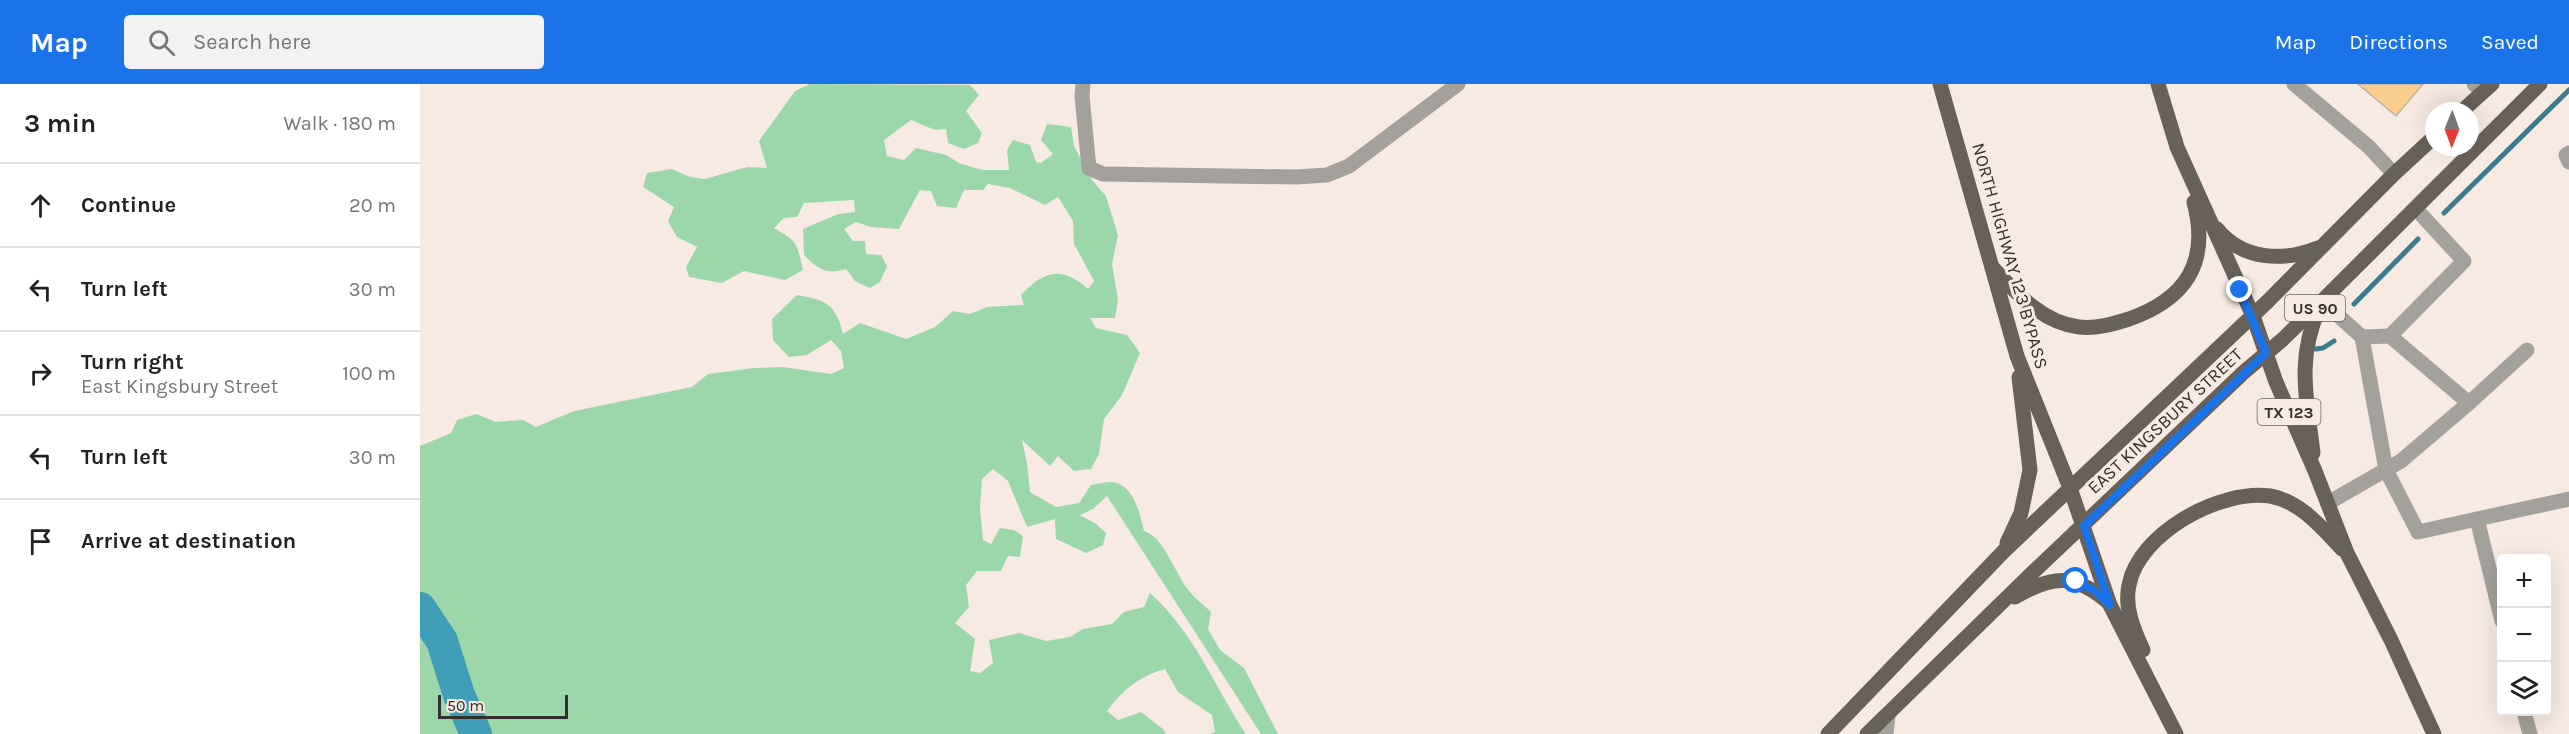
<!DOCTYPE html>
<meta charset="utf-8">
<style>
body{margin:0;font-family:Karla,sans-serif;background:#f2f2f2;color:#222}
.controls{position:absolute;right:18px;bottom:18px;display:grid;overflow:hidden;border-radius:6px;box-shadow:0 6px 24px #0002}
.controls button{width:54px;height:54px;display:grid;place-items:center;padding:0;border:0;border-bottom:2px solid #e0e0e0;background:#fff;color:#222;font:30px sans-serif}
.compass{position:absolute;left:2005px;top:18px;width:54px;height:54px;border-radius:50%;background:#fff;box-shadow:0 6px 24px #0002;rotate:181deg}
.scale{position:absolute;left:18px;bottom:15px;width:130px;box-sizing:border-box;padding-left:6px;border:3px solid #342f2c;border-top:0;font-size:16px;line-height:21px;white-space:nowrap;color:#342f2c;-webkit-text-stroke:4px #f7eae2;paint-order:stroke}
.stop{position:absolute;width:18px;height:18px;margin:-14px;border:4px solid #1a73e8;border-radius:50%;background:#fff}
.stop.end{background:#1a73e8;border-color:#fff;box-shadow:0 2px 6px #0008}
.list{margin:0;padding:0;list-style:none}
h2{display:flex;justify-content:space-between;align-items:center;height:78px;margin:0;padding:0 24px;font-size:26px}
h2 small{font-size:20px;font-weight:400;color:#767676}
.list li{display:grid;grid-template-columns:39px 1fr auto;gap:18px;align-items:center;box-sizing:border-box;height:84px;padding:0 24px;border-top:2px solid #e0e0e0}
.list b{display:block;font-size:22px;white-space:nowrap}
.list p{margin:0;font-size:20px;white-space:nowrap;color:#767676}
.list em{font-size:20px;font-style:normal;color:#767676}
.icon{flex:none;width:33px;height:33px;fill:none;stroke:currentColor;stroke-width:2;stroke-linecap:round;stroke-linejoin:round}
.map{position:relative;flex:none;width:2149px;height:650px;overflow:hidden}
header{display:flex;align-items:center;gap:36px;box-sizing:border-box;height:84px;padding:0 30px;background:#1a73e8;color:#fff}
header strong{font-size:28px}
nav{display:flex;gap:33px;margin-inline-start:auto;font-size:21px}
.search{width:420px;height:54px;background:#f2f2f2;display:flex;align-items:center;gap:15px;box-sizing:border-box;padding:0 21px;border-radius:6px;color:#767676;font-size:22px}
main{display:flex}
aside{flex:1;background:#fff}
.map>svg:first-child{display:block}
.green{fill:#9cd7aa}
.lines{fill:none;stroke-linecap:round;stroke-linejoin:round}
.stream{stroke:#3c7c8d;stroke-width:5}
.river{stroke:#3f9db7;stroke-width:32}
.building{fill:#f9cd8d;stroke:#bdb5aa;stroke-width:1.5}
.minor{stroke:#a4a09b;stroke-width:15}
.major{stroke:#686159;stroke-width:15}
.route{stroke:#1a73e8;stroke-width:8}
.labels{text-anchor:middle;stroke-width:6;stroke-linejoin:round;paint-order:stroke}
.shield{fill:#f7eae2;stroke:#6e6763;stroke-width:1.5}
.shield-label{font-size:16px;font-weight:bold;fill:#342f2c}
.street-label{font-size:18px;fill:#342f2c;stroke:#f7eae2}
</style>
<header>
<strong>Map</strong>
<div class="search"><svg class="icon" aria-label="search" viewBox="0 0 24 24"><circle cx="10" cy="10" r="6"/><path d="M15 15l6 6"/></svg>Search here</div>
<nav><a>Map</a><a>Directions</a><a>Saved</a></nav>
</header>
<main>
<aside>
<h2>3 min<small>Walk · 180 m</small></h2>
<ul class="list">
<li><svg class="icon" aria-label="ahead" viewBox="0 0 24 24"><path d="M12 20V5M6 11l6-6 6 6"/></svg><div><b>Continue</b></div><em>20 m</em></li>
<li><svg class="icon" aria-label="left" viewBox="0 0 24 24"><path d="M17 20v-9H6M10 6l-5 5 5 5"/></svg><div><b>Turn left</b></div><em>30 m</em></li>
<li><svg class="icon" aria-label="right" viewBox="0 0 24 24"><path d="M7 20v-9h11M14 6l5 5-5 5"/></svg><div><b>Turn right</b><p>East Kingsbury Street</p></div><em>100 m</em></li>
<li><svg class="icon" aria-label="left" viewBox="0 0 24 24"><path d="M17 20v-9H6M10 6l-5 5 5 5"/></svg><div><b>Turn left</b></div><em>30 m</em></li>
<li><svg class="icon" aria-label="arrive" viewBox="0 0 24 24"><path d="M6 21V4h12l-3 4 3 4H6"/></svg><div><b>Arrive at destination</b></div></li>
</ul>
</aside>
<div class="map">
<svg width="2149" height="650" viewBox="0 0 2149 650">
<rect width="100%" height="100%" fill="#f7eae2"/>
<path class="green" d="M390 0 550 1 559 11 546 27 562 49 558 59 544 65 528 59 526 45 515 46 491 36 464 56 467 72 484 76 496 64 526 71 539 79 562 86H589L587 66 593 56 610 61 616 78 621 79 633 70 621 56 627 40 651 43 654 62 672 96 686 112 698 151 692 180 698 215 695 234H670L676 244 707 251 720 269 702 311 684 335 679 370 671 385 654 387 638 372 630 382 602 356 607 379 610 408 636 423 659 419 671 401C677 400 685 398 691 398 713 399 720 429 724 447 744 453 755 489 767 504 773 513 783 520 791 528L788 545 800 566 824 584 858 650H841L687 412 673 425 660 431 676 440 686 449 683 461 666 469 636 455 635 435 607 443 588 397 573 385 562 395 560 424 563 456 571 460 580 444 594 446 603 452 600 473 588 472 581 487H557L546 501 549 523 535 539 555 555 550 587 560 589 573 579 569 556 599 549 626 557 650 553 663 545 692 540 704 528 724 523 730 509C774 548 794 602 826 650H790L795 648 792 631 758 608 745 585C721 591 702 606 687 627L698 636 721 628 743 645 746 650H0V362L31 349 37 336 56 330 76 338 103 336 116 343 154 327 272 303 288 290 334 284 363 283 411 290 424 284 421 267 411 256 387 271 369 273 353 256 352 235 377 211C406 216 416 220 423 250L440 239 486 255 515 243 533 227 550 230 567 223 604 221 601 211C624 187 641 181 668 205L674 197 654 160 653 137 638 113 625 121 590 104 568 100 563 106H544L536 124 517 122 511 107 500 106 479 145 451 143 436 138 424 145 433 157H445L446 170 461 171 467 182 460 198 450 204 435 197 426 185C406 191 398 185 384 171L383 145 418 130 435 128 434 116 384 119 377 133 364 134 354 144C377 157 377 159 383 186L365 196 324 187 302 199 269 193 266 183 277 163 257 153 248 137 254 123 223 103 227 89 252 85 270 93 285 95 327 83 347 84 339 57 375 7Z"/>
<g class="lines">
<g class="stream">
<path d="M2024 129 2149 6"/>
<path d="M1934 220 1998 155"/>
<path d="M1896 265 1903 264 1914 257"/>
</g>
<path class="river" d="M0 524 22 557 39 611 56 650"/>
</g>
<path class="building" d="M1938 0H2003L1976 32Z"/>
<g class="lines">
<g class="minor">
<path d="M663 0 662 12 669 84 683 90 876 93 907 91 929 82 1038 0"/>
<path d="M1874 0 1949 63 1974 90"/>
<path d="M2054 0 2063 8"/>
<path d="M2149 69 2146 71 2149 78"/>
<path d="M1902 217 1942 253 1966 386 1998 448 2149 415"/>
<path d="M1970 252 2044 177 1996 125"/>
<path d="M1942 253 1970 252 2049 319"/>
<path d="M1908 419 1981 377 2049 319 2107 266"/>
<path d="M2057 435 2082 537"/>
<path d="M2104 628 2110 650"/>
<path d="M1466 650 1468 631"/>
</g>
<g class="major">
<path d="M1520 0 1597 272 1650 404 1690 521 1756 650"/>
<path d="M1738 0 1757 63 1833 232 1856 298 1895 387 1927 469 1971 556 2014 650"/>
<path d="M2042 27 2072 0"/>
<path d="M1797 145C1822 176 1863 178 1898 164"/>
<path d="M1574 185C1597 210 1623 239 1659 243 1676 245 1693 240 1709 235 1766 215 1790 178 1774 118"/>
<path d="M1893 369C1887 318 1876 274 1899 225"/>
<path d="M1587 459 1601 429 1610 386 1599 293"/>
<path d="M1595 513C1633 491 1655 489 1689 519"/>
<path d="M1723 566C1714 546 1704 524 1709 501 1719 449 1800 405 1850 412 1880 417 1902 444 1922 465"/>
<path d="M1408 650 1584 467 1847 218 1974 90 2014 53"/>
<path d="M1447 650 1607 494 1824 288 1862 256 1902 217 2120 0"/>
</g>
</g>
<g class="lines">
<path class="route" d="M1656 497 1675 507 1690 521 1664 442 1846 269 1820 206"/>
</g>
<g class="labels">
<g class="shield">
<rect x="1865" y="211" width="60" height="26" rx="4.5"/>
<rect x="1837.5" y="315" width="63" height="26" rx="4.5"/>
</g>
<g class="shield-label">
<text x="1895" y="230">US 90</text>
<text x="1869" y="334">TX 123</text>
</g>
<g class="street-label">
<text transform="translate(1590 172) rotate(74)" y="6">NORTH HIGHWAY 123 BYPASS</text>
<text transform="translate(1745 337) rotate(-43)" y="6">EAST KINGSBURY STREET</text>
</g>
</g>
</svg>
<div class="controls">
<button>+</button>
<button>−</button>
<button><svg class="icon" aria-label="layers" viewBox="0 0 24 24"><path d="M12 4l9 5-9 5-9-5zM3 14l9 5 9-5"/></svg></button>
</div>
<svg class="compass" viewBox="-18 -18 36 36"><path d="M0-13l5 13h-10z" fill="#e53935"/><path d="M0 13l5-13h-10z" fill="#767676"/></svg>
<div class="scale">50 m</div>
<div class="stop" style="left:1656px;top:497px"></div>
<div class="stop end" style="left:1820px;top:206px"></div>
</div>
</main>
